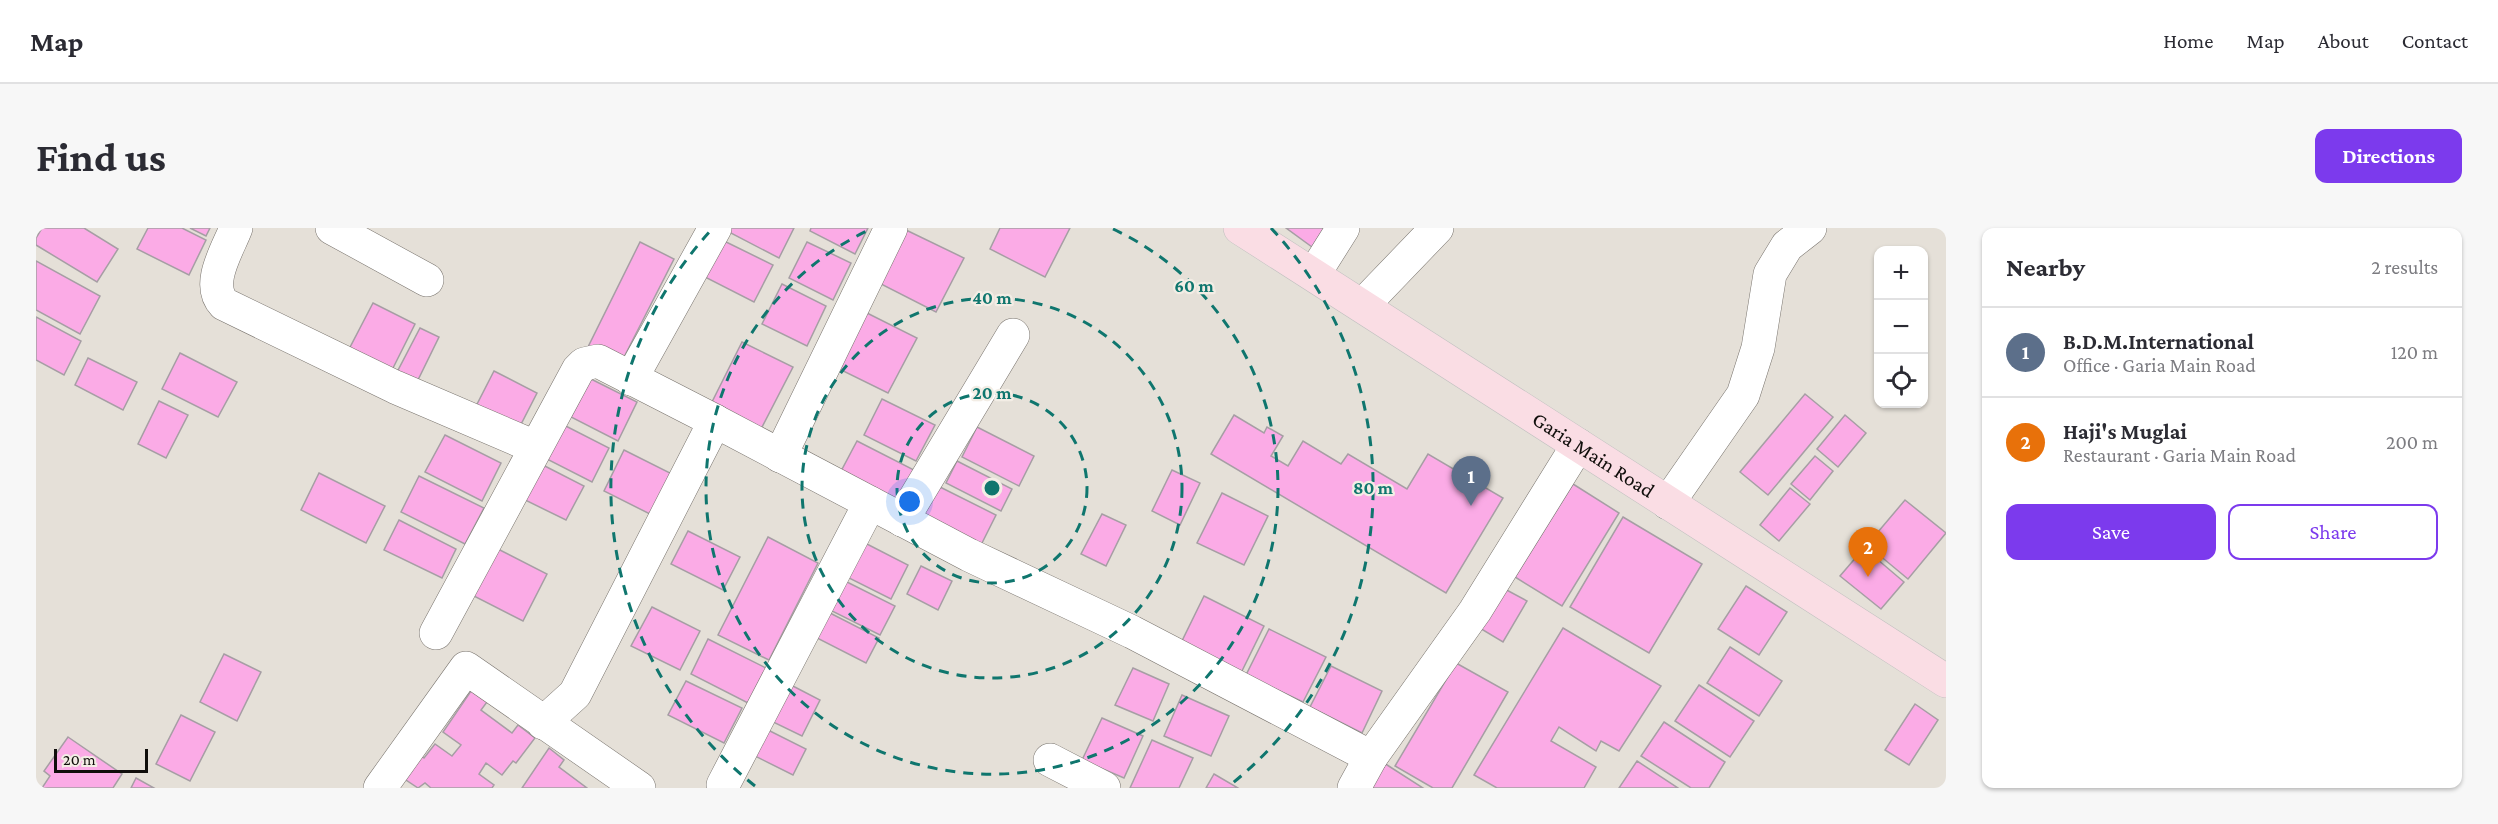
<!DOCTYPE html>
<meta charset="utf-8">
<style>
body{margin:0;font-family:"Crimson Pro",serif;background:#f7f7f7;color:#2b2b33}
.controls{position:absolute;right:18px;top:18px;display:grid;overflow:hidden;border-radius:12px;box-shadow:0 2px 4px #0004}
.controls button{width:54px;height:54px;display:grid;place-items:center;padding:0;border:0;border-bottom:2px solid #e1e1e2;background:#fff;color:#2b2b33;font:30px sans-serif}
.scale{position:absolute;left:18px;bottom:15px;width:94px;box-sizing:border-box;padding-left:6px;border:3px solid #100e0b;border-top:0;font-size:16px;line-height:21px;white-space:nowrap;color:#100e0b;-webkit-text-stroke:4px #f3ede5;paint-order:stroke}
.you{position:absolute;left:874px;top:274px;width:21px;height:21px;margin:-15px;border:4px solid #fff;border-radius:50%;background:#1a73e8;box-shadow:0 0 0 9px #1a73e833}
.badge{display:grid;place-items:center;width:39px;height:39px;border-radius:50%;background:#7c3aed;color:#fff;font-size:20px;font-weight:700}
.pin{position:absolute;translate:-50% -50px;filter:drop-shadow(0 2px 3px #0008)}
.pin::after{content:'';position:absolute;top:32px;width:21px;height:18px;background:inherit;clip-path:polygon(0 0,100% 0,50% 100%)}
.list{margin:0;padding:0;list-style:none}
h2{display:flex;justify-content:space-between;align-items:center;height:78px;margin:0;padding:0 24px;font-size:26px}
h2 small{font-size:20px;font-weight:400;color:#7c7c81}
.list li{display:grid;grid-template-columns:39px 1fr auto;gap:18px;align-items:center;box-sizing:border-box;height:90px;padding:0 24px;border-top:2px solid #e1e1e2}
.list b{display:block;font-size:22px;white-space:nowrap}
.list p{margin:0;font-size:20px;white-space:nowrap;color:#7c7c81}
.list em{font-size:20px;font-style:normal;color:#7c7c81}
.actions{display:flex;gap:12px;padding:18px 24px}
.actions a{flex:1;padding:14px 0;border:2px solid #7c3aed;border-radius:12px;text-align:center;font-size:21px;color:#7c3aed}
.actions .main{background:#7c3aed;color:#fff}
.icon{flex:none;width:33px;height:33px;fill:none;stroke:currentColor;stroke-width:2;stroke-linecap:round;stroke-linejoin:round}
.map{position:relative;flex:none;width:1910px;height:560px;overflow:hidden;border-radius:12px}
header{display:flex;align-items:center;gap:36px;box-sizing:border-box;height:84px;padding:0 30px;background:#fff;border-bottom:2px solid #e1e1e2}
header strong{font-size:28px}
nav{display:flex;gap:33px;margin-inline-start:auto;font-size:21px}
.intro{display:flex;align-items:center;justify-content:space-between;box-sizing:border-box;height:144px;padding:0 36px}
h1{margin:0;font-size:42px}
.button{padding:15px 27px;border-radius:12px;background:#7c3aed;color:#fff;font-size:21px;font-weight:700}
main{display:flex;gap:36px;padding:0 36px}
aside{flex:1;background:#fff;border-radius:12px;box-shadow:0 2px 4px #0004}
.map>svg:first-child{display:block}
.building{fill:#fbabe6;stroke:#a69ea4;stroke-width:1.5}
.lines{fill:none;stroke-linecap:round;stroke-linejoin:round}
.minor-casing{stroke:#78736d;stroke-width:34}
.major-casing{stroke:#c1c0c0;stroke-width:34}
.minor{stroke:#fff;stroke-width:33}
.major{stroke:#fadde4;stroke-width:33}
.ring{fill:none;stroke:#0f766e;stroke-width:3;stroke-dasharray:10 8}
.labels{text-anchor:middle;stroke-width:4.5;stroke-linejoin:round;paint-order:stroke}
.street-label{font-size:21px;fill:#100e0b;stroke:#f3ede5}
.centre{fill:#0f766e;stroke:#f3ede5;stroke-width:3}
.ring-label{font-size:18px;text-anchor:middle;font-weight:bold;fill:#0f766e;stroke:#f3ede5;stroke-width:4.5;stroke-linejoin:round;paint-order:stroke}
</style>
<header>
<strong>Map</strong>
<nav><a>Home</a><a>Map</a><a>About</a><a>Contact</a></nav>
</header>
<div class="intro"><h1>Find us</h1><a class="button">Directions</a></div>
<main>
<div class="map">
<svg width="1910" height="560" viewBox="0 0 1910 560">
<rect width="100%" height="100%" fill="#e5e0d8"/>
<g class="building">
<path d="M6 0H48L82 21 61 54 0 17V10Z"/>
<path d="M112 0H146L170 12 153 47 101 21Z"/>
<path d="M154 0H174L170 8Z"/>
<path d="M690 0H758L743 30 689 2Z"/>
<path d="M775 0H832L819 26 774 3Z"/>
<path d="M964 0H1034L1009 49 954 21Z"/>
<path d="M1250 0H1288L1276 19Z"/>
<path d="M870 2 928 30 900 84 843 55Z"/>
<path d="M682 10 737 37 718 74 663 46Z"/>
<path d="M604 14 638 31 585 135 552 119Z"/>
<path d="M771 14 815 35 797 72 753 50Z"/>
<path d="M0 33 64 68 44 106 0 82Z"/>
<path d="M746 56 790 78 771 118 726 96Z"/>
<path d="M337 75 379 96 353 148 310 127Z"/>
<path d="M827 83 881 110 852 165 799 139Z"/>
<path d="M0 89 45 113 28 147 0 132Z"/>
<path d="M384 100 403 109 379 158 359 148Z"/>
<path d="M706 114 757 139 724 203 674 178Z"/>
<path d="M144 125 201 154 182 189 126 161Z"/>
<path d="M52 130 101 154 87 182 39 157Z"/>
<path d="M458 143 501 165 479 208 436 186Z"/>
<path d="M555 151 601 174 582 213 535 189Z"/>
<path d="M1769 166 1797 189 1732 267 1704 244Z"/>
<path d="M846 171 899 197 880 233 828 207Z"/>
<path d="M123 173 152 187 130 230 102 216Z"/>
<path d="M1198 187 1228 205 1231 199 1247 208 1235 228 1252 238 1267 213 1305 236 1312 226 1371 261 1392 226 1467 270 1410 365 1175 226Z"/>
<path d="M1809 187 1830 205 1802 239 1781 221Z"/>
<path d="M518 192 573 220 556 254 501 226Z"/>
<path d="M941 199 998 228 983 258 926 229Z"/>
<path d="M409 207 465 235 446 273 389 244Z"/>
<path d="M821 213 878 242 861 276 803 247Z"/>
<path d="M588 222 644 250 624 291 568 263Z"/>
<path d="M1779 228 1797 243 1774 272 1755 256Z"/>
<path d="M921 233 976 261 965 283 910 255Z"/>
<path d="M501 234 548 258 530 292 483 269Z"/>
<path d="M1136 242 1164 255 1144 297 1116 283Z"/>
<path d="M283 245 349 278 330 315 265 282Z"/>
<path d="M383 248 448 280 429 316 365 284Z"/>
<path d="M898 256 960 287 941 325 879 293Z"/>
<path d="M1537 256 1583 285 1526 378 1479 349Z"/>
<path d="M1754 260 1774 276 1743 313 1724 297Z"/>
<path d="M1186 265 1232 288 1208 337 1161 315Z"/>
<path d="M1869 272 1910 305 1872 351 1831 317Z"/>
<path d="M1066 286 1090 297 1070 338 1045 326Z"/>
<path d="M1587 289 1666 336 1613 425 1534 379Z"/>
<path d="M363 292 420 321 406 350 348 322Z"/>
<path d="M652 303 704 329 687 362 635 336Z"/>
<path d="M732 309 782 335 733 432 682 407Z"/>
<path d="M827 314 872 337 855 371 809 348Z"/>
<path d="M454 317 511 346 487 393 430 364Z"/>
<path d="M1828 320 1868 354 1845 381 1804 348Z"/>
<path d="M885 338 916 353 902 382 871 366Z"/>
<path d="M809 353 859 378 844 407 794 382Z"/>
<path d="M1710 358 1751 384 1723 427 1682 401Z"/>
<path d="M1465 359 1491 373 1467 414 1442 399Z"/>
<path d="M1168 368 1228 398 1204 447 1144 417Z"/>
<path d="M616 379 664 403 644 442 595 418Z"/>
<path d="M794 385 843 410 830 435 781 410Z"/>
<path d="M1527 400 1625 458 1583 523 1565 513 1560 523 1523 499 1515 513 1560 539 1548 560H1461L1438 547Z"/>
<path d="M1233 401 1290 429 1267 474 1210 447Z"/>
<path d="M672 411 730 440 712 475 655 446Z"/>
<path d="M1694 419 1746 453 1723 488 1671 455Z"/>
<path d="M188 426 225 444 201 493 164 474Z"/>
<path d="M1420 435 1472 464 1416 560H1397L1359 538Z"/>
<path d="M1295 438 1346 463 1326 505 1274 479Z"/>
<path d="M1097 440 1133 456 1117 493 1079 477Z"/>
<path d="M650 453 706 480 688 515 632 487Z"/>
<path d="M753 456 784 472 766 508 735 493Z"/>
<path d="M1663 457 1718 493 1694 529 1639 493Z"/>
<path d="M435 463 451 474 445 482 476 505 482 497 499 510 480 535 477 533 466 547 450 535 443 546 458 557 456 560H395L389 555 382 560 367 550 384 527 388 530 399 516 416 528 425 517 407 504Z"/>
<path d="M1146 467 1193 488 1175 528 1128 508Z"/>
<path d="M1879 476 1902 492 1873 537 1849 522Z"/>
<path d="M145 487 179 504 154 553 120 536Z"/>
<path d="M1066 490 1107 508 1088 550 1046 532Z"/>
<path d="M1628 494 1689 534 1673 560H1655L1605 528Z"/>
<path d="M728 500 770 521 757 547 715 526Z"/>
<path d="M32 509 86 546 77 560H6L14 548 8 543Z"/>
<path d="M1116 512 1157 530 1143 560H1094Z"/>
<path d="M513 520 528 532 523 539 551 560H486Z"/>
<path d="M1601 533 1642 560H1583Z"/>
<path d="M1348 535 1387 560H1333Z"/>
<path d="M1178 546 1202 560H1170Z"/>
<path d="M100 550 118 560H95Z"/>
</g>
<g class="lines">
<g class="minor-casing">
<g id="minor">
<path d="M200 0C192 21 169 56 188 76L359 159 499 219"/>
<path d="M296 0 391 52"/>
<path d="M1278 46 1307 0"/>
<path d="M1327 77 1401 0"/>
<path d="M595 151 679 0"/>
<path d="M744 228 855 0"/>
<path d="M1632 275 1707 167 1722 120 1734 46 1751 18 1774 0"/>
<path d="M866 292 977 107"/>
<path d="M400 405 542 142 548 136 562 133 679 193"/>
<path d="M507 495 539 466 679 193 933 327 1096 404 1335 529"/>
<path d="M1014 532 1068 560"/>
<path d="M687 557 834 275"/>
<path d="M344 560 430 440 603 560"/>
<path d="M1318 560 1335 529 1439 383 1542 217"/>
</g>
</g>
<g class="major-casing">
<g id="major">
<path id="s1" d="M1204 0 1910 453"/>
</g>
</g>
<use href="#minor" class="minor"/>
<use href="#major" class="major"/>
</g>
<g class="ring">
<circle cx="956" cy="260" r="95"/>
<circle cx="956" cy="260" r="190"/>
<path d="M1077 1A286 286 0 1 1 835 1"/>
<path d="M719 558A381 381 0 0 1 677 0M1235 0A381 381 0 0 1 1193 558"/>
</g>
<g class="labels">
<g class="street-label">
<text dy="7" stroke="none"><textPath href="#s1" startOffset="420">Garia Main Road</textPath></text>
</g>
</g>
<circle cx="956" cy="260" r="9" class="centre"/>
<g class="ring-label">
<text x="1158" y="64">60 m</text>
<text x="956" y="76">40 m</text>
<text x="956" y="171">20 m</text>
<text x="1337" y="266">80 m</text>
</g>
</svg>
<div class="controls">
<button>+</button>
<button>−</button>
<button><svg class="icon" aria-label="locate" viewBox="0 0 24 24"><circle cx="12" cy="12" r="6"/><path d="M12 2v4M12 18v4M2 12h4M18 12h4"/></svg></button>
</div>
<div class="scale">20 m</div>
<div class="you"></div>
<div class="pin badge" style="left:1435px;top:278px;background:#5c6f8a">1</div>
<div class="pin badge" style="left:1832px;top:349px;background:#e8710a">2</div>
</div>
<aside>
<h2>Nearby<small>2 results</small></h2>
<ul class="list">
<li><span class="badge" style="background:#5c6f8a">1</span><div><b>B.D.M.International</b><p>Office · Garia Main Road</p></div><em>120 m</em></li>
<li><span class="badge" style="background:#e8710a">2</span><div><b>Haji's Muglai</b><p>Restaurant · Garia Main Road</p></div><em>200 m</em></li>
</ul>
<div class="actions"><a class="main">Save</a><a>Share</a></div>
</aside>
</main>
